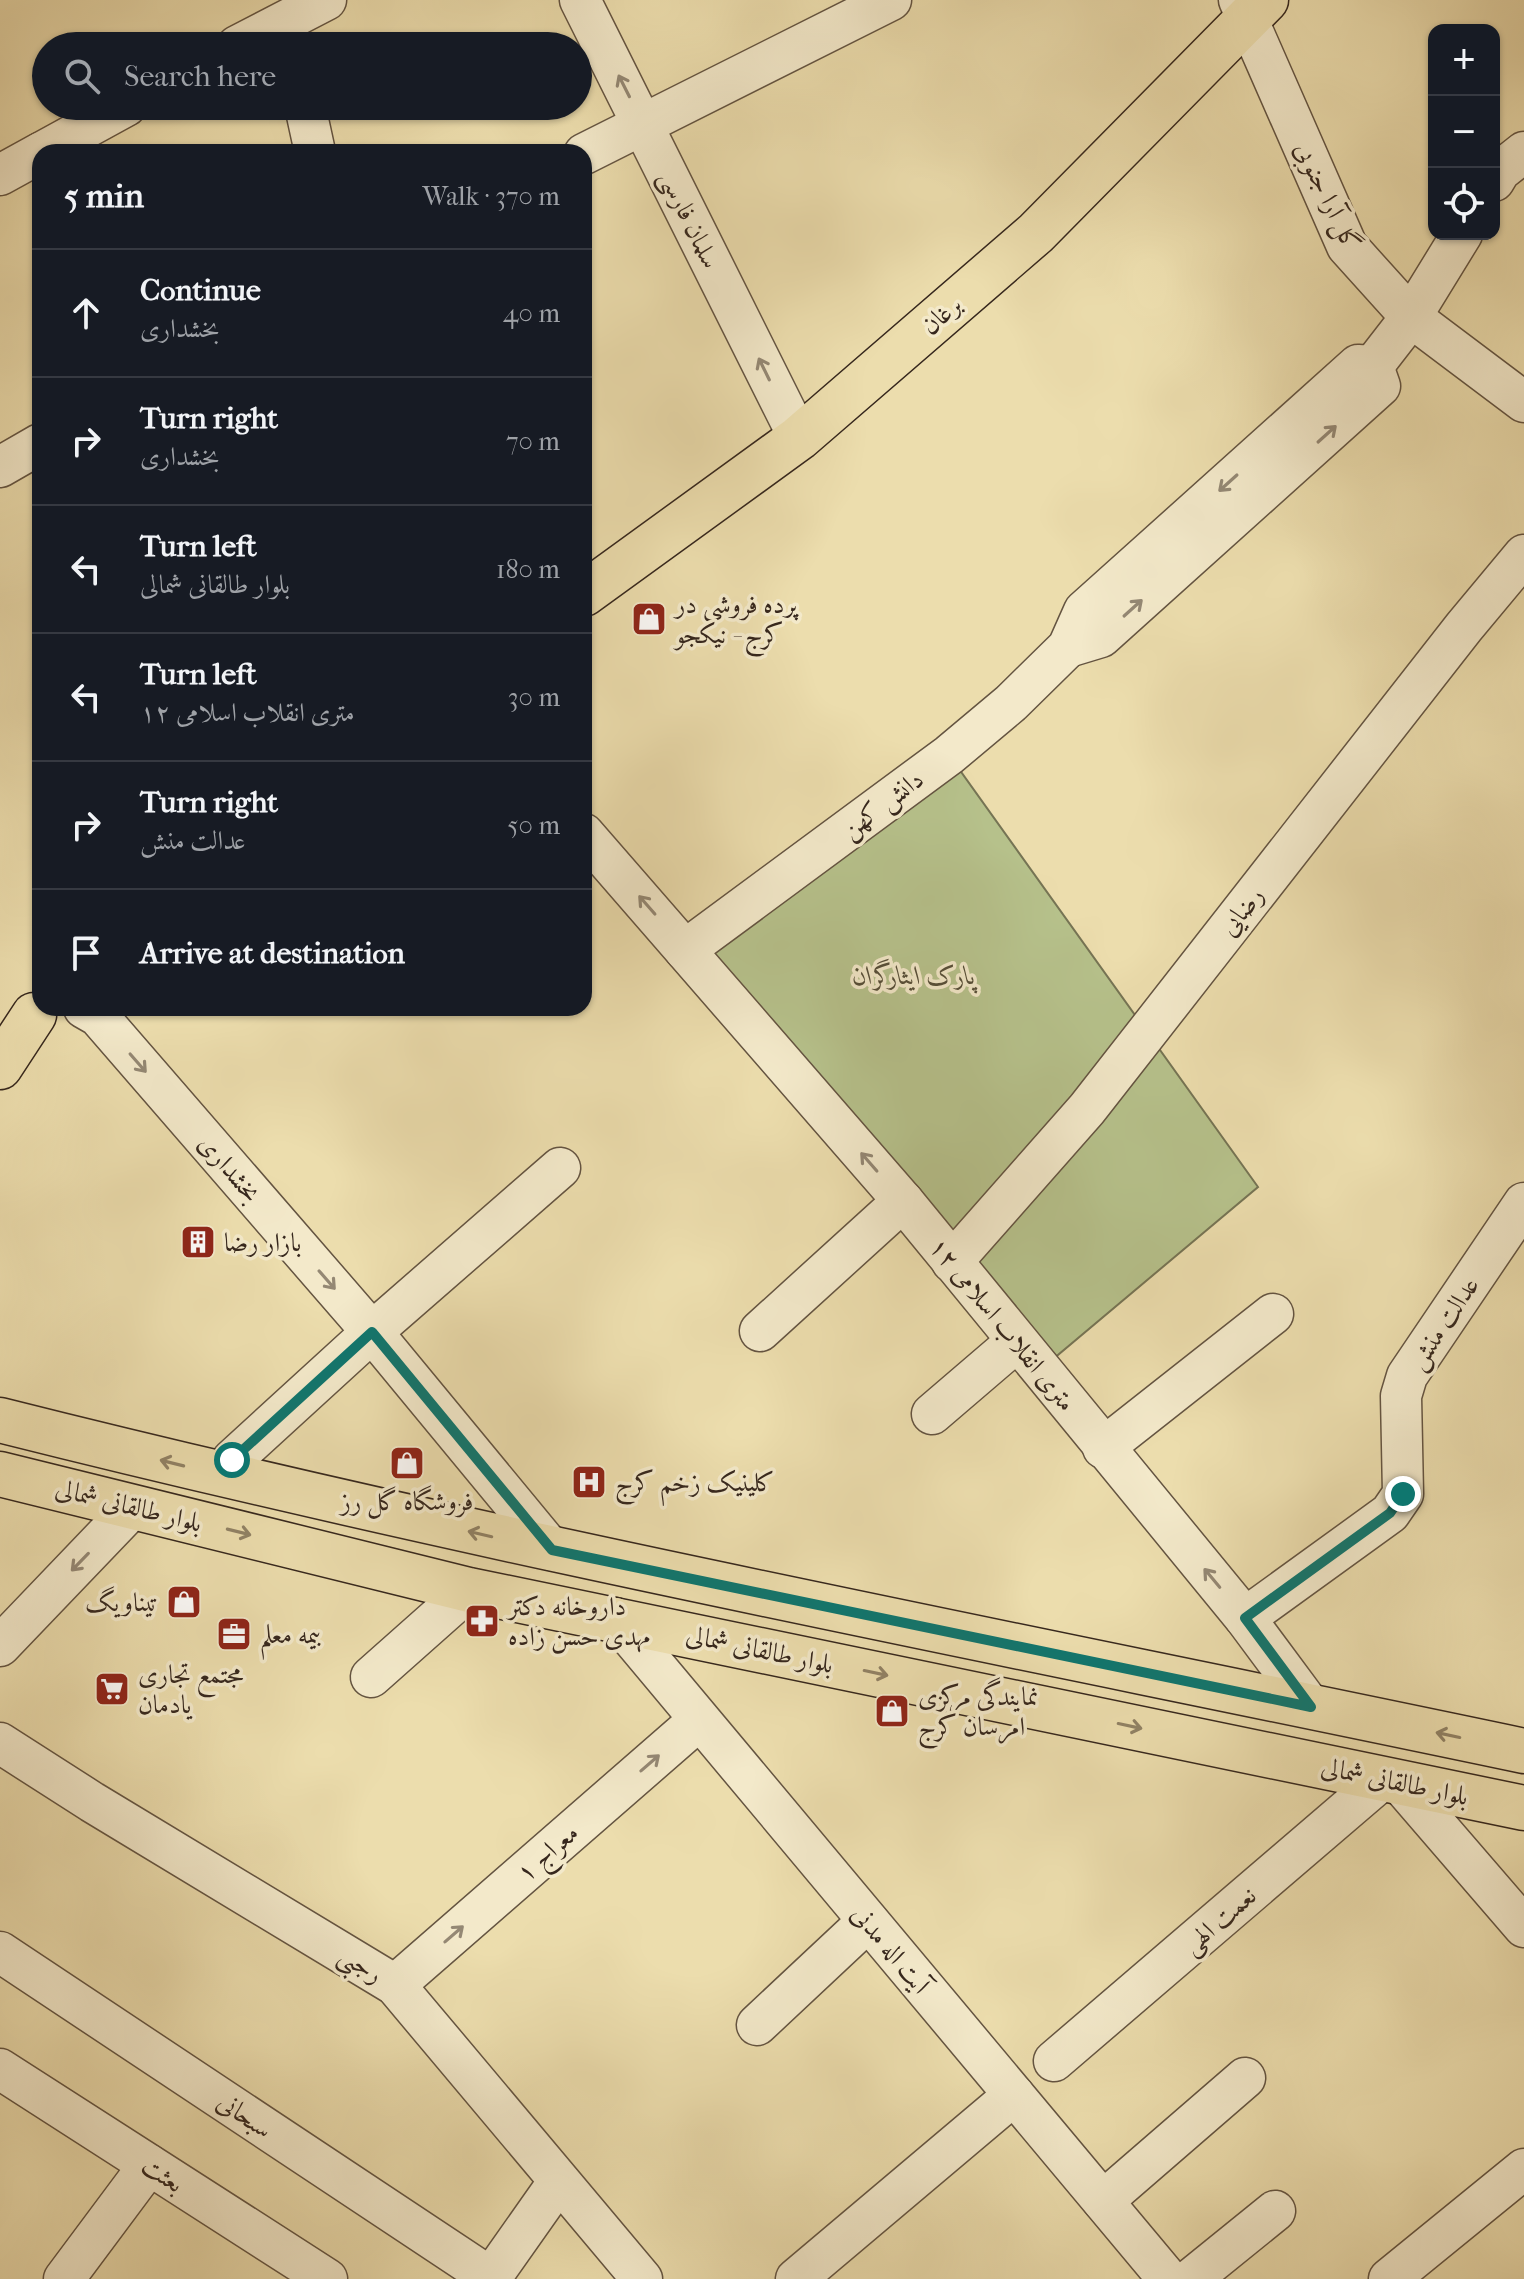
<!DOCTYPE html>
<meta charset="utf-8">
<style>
body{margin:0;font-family:"IM FELL French Canon",Amiri,serif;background:#242831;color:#f1f3f6}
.controls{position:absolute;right:24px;top:24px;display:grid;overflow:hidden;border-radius:16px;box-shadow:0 2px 6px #0004}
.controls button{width:72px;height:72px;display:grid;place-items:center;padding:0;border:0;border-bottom:2px solid #363941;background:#171b24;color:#f1f3f6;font:40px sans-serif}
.stop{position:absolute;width:24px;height:24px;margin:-18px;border:6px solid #0f766e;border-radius:50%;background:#fff}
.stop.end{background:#0f766e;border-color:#fff;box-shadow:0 2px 8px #0008}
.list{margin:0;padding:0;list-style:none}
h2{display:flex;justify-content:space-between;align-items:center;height:104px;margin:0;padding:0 32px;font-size:34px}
h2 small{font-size:26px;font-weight:400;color:#9ea1a6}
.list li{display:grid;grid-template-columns:52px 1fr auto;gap:24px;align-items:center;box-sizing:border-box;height:128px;padding:0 32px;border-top:2px solid #363941}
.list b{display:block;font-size:30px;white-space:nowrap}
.list p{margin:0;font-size:26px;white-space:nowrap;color:#9ea1a6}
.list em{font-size:26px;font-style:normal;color:#9ea1a6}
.icon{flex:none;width:44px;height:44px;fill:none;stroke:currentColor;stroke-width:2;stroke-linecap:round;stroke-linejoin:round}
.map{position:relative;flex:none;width:1524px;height:2279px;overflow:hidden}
.search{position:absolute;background:#171b24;box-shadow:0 2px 6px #0004;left:32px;top:32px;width:560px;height:88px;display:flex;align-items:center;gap:20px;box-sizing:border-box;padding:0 28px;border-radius:44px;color:#9ea1a6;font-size:30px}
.panel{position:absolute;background:#171b24;box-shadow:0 2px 6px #0004;left:32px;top:144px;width:560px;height:872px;border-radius:24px}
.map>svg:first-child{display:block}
.green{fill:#b6c18b;stroke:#767454;stroke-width:2}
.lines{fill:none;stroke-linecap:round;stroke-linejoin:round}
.minor-casing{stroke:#645441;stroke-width:43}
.major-casing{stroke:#36271d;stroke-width:47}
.minor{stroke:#f3e9ca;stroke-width:40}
.major{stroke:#ecddad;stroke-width:44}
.oneway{stroke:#948874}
.oneway2{stroke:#918265}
.route{stroke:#0f766e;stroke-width:10}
.labels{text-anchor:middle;stroke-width:7;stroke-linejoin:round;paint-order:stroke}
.street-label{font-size:26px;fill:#36271d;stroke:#f3e9ca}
.poi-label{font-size:26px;fill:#36271d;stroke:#f3e9ca;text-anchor:start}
.park-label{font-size:26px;font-style:italic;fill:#564e38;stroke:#f3e9ca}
</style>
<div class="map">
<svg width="1524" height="2279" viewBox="0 0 1524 2279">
<rect width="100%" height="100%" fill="#ecddad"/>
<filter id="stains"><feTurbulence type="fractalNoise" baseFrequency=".0025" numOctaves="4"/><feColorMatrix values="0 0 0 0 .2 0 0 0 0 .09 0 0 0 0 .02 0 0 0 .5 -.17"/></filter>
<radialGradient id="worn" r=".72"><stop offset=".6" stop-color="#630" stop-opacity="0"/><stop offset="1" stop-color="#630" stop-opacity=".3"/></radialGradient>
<path class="green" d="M949 755 1258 1187 1040 1370 685 950Z"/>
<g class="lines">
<g class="minor-casing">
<g id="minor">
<path d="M580 0 799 438"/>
<path d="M1239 0 1347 246 1411 317 1524 402"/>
<path d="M237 46 326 0"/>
<path d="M305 106 315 152"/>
<path d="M42 152 126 106"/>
<path d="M584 154 891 0"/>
<path d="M0 175 40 153"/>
<path d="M1494 181 1500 171 1524 152"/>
<path d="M1373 366 1411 317 1462 234"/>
<path d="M0 467 40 444"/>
<path d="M1068 647 1101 637 1380 386 1373 366"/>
<path d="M584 834 903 1201 1245 1618 1311 1707"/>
<path d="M685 950 949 755 1011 703 1068 647 1084 611 1358 365 1373 366"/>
<path d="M84 1008 98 1016 372 1332 552 1550"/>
<path d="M952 1262 1087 1109 1464 627 1524 555"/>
<path d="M760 1331 903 1201"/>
<path d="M932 1414 1016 1342"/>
<path d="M1103 1448 1273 1314"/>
<path d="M232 1460 372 1332 560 1168"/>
<path d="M615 1618 1168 2279"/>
<path d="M1245 1618 1390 1513 1403 1494 1401 1396 1407 1376 1524 1203"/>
<path d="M0 1646 134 1506"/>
<path d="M371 1677 469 1590"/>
<path d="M0 1743 92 1802 395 1985 642 2279"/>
<path d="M1399 1782 1524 1927"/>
<path d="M0 1952 491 2278"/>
<path d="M395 1985 699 1720"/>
<path d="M757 2025 868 1921"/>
<path d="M1054 2061 1384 1778"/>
<path d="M0 2069 327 2279"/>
<path d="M1103 2201 1245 2078"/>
<path d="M64 2279 149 2165"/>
<path d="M490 2279 559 2181"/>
<path d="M796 2279 1014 2095"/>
<path d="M1191 2279 1275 2211"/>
<path d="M1389 2279 1524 2169"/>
</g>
</g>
<g class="major-casing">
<g id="major">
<path d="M584 594 799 438 1036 233 1266 0"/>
<path d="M0 1067 34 1015"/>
<path d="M0 1420C504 1547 1015 1644 1524 1751"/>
<path d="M0 1474 469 1590 1524 1808"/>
</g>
</g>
<use href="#minor" class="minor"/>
<use href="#major" class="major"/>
</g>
<defs><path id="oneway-shaft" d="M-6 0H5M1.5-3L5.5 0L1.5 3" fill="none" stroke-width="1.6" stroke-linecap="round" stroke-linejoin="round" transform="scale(2)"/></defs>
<g class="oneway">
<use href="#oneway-shaft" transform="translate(624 86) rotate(-117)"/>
<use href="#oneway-shaft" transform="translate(764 369) rotate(-116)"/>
<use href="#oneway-shaft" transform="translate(1327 434) rotate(-42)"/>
<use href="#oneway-shaft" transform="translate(1228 483) rotate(138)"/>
<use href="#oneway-shaft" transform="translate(1133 608) rotate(-42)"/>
<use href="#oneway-shaft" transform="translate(647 905) rotate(-131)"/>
<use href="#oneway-shaft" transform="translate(138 1063) rotate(49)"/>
<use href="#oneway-shaft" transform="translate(869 1162) rotate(-131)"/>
<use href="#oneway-shaft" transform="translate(327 1280) rotate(49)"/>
<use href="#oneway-shaft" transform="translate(80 1562) rotate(134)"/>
<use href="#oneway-shaft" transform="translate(1212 1578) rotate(-130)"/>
<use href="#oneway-shaft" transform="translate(650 1763) rotate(-41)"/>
<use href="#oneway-shaft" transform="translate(454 1934) rotate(-41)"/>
</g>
<g class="oneway2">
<use href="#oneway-shaft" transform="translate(172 1463) rotate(-166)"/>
<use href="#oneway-shaft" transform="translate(239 1532) rotate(14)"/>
<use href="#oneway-shaft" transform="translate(480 1534) rotate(-167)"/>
<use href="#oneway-shaft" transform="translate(876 1673) rotate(12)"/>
<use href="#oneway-shaft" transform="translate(1130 1726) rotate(12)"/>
<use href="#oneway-shaft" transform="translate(1448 1735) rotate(-168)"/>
</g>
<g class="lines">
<path class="route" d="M232 1460 372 1332 552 1550 1311 1707 1245 1618 1390 1513 1403 1494"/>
</g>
<defs>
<g id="shop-square" transform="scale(1.8)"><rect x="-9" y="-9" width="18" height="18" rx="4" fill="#8f2418" stroke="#f3e9ca"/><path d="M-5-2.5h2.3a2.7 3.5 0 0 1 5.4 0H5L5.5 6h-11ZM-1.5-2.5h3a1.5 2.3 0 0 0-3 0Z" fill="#fff"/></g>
<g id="building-square" transform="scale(1.8)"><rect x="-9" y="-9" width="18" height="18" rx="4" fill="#8f2418" stroke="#f3e9ca"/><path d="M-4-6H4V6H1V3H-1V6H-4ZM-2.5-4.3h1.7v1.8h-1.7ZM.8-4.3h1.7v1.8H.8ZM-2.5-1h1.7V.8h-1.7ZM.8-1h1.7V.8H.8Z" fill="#fff"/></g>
<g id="hospital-square" transform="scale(1.8)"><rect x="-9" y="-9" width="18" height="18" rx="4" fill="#8f2418" stroke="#f3e9ca"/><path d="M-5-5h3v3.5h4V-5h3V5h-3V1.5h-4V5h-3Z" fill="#fff"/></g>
<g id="pharmacy-square" transform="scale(1.8)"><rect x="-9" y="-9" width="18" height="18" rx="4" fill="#8f2418" stroke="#f3e9ca"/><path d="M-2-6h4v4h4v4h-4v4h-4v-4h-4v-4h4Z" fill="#fff"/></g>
<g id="office-square" transform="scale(1.8)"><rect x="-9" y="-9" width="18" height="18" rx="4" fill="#8f2418" stroke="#f3e9ca"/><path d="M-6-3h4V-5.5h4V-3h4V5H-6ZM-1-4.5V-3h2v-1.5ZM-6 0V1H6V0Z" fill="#fff"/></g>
<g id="supermarket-square" transform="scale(1.8)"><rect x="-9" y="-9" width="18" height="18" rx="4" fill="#8f2418" stroke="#f3e9ca"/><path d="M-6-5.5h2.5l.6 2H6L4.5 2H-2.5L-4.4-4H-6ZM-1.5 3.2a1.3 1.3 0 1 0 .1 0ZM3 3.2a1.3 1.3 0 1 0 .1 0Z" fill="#fff"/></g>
</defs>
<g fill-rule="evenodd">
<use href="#shop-square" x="649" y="619"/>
<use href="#building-square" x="198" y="1242"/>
<use href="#shop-square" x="407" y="1463"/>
<use href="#hospital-square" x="589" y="1482"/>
<use href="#shop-square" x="184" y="1602"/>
<use href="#pharmacy-square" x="482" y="1621"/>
<use href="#office-square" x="234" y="1634"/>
<use href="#supermarket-square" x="112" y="1689"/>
<use href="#shop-square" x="892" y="1711"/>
</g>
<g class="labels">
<g class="street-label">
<text transform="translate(1328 196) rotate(64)" y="9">گل آرا جنوبی</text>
<text transform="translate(690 219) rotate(64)" y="9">سلمان فارسی</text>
<text transform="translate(941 315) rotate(-41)" y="9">برغان</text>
<text transform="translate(882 804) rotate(-37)" y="9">دانش کهن</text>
<text transform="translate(1241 911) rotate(-52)" y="9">رضایی</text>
<text transform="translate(230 1168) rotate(49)" y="9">بخشداری</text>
<text transform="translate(1443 1323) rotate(-56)" y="9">عدالت منش</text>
<text transform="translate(1003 1324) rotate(51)" y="9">۱۲ متری انقلاب اسلامی</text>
<text transform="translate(129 1505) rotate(14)" y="9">بلوار طالقانی شمالی</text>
<text transform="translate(760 1649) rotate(12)" y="9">بلوار طالقانی شمالی</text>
<text transform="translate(1395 1781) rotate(12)" y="9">بلوار طالقانی شمالی</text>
<text transform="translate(547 1852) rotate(-41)" y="9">معراج ۱</text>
<text transform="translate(1219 1920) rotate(-41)" y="9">نعمت الهی</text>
<text transform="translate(891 1949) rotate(50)" y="9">آیت اله مدنی</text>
<text transform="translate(361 1964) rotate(31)" y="9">رجبی</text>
<text transform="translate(245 2115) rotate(34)" y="9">سبحانی</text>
<text transform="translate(163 2174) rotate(33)" y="9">بعثت</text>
</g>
<g class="poi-label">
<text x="675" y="613">پرده فروشی در<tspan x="675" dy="30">کرج - نیکجو</tspan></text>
<text x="224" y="1251">بازار رضا</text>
<text x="615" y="1491">کلینیک زخم کرج</text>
<text x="407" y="1510" text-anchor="middle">فروشگاه گل رز</text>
<text x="158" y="1611" text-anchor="end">تیناویگ</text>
<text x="508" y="1615">داروخانه دکتر<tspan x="508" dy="30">مهدی حسن زاده</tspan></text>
<text x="260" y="1643">بیمه معلم</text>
<text x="138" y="1683">مجتمع تجاری<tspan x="138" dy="30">یادمان</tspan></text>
<text x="918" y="1705">نمایندگی مرکزی<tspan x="918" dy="30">امرسان کرج</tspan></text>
</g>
<g class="park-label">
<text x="914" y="984">پارک ایثارگران</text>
</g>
</g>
<rect width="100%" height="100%" filter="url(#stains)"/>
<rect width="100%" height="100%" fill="url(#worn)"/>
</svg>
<div class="controls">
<button>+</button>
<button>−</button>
<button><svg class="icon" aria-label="locate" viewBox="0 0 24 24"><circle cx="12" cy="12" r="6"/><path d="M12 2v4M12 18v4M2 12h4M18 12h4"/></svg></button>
</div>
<div class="stop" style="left:232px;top:1460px"></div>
<div class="stop end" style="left:1403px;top:1494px"></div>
<div class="search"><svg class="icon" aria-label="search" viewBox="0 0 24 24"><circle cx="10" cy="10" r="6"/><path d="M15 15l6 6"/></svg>Search here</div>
<section class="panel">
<h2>5 min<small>Walk · 370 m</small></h2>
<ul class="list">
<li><svg class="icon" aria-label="ahead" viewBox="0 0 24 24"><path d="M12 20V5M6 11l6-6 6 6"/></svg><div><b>Continue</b><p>بخشداری</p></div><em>40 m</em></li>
<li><svg class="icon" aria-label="right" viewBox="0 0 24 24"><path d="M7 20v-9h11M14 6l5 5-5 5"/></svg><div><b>Turn right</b><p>بخشداری</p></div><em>70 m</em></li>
<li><svg class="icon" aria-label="left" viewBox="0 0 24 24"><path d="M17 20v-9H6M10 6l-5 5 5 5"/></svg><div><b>Turn left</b><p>بلوار طالقانی شمالی</p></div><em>180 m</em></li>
<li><svg class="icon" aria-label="left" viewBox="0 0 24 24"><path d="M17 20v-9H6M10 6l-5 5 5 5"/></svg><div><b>Turn left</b><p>۱۲ متری انقلاب اسلامی</p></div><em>30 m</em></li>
<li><svg class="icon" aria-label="right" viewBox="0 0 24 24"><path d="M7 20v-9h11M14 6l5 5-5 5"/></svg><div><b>Turn right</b><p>عدالت منش</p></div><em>50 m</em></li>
<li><svg class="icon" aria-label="arrive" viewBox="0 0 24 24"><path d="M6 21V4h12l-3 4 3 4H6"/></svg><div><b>Arrive at destination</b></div></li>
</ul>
</section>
</div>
